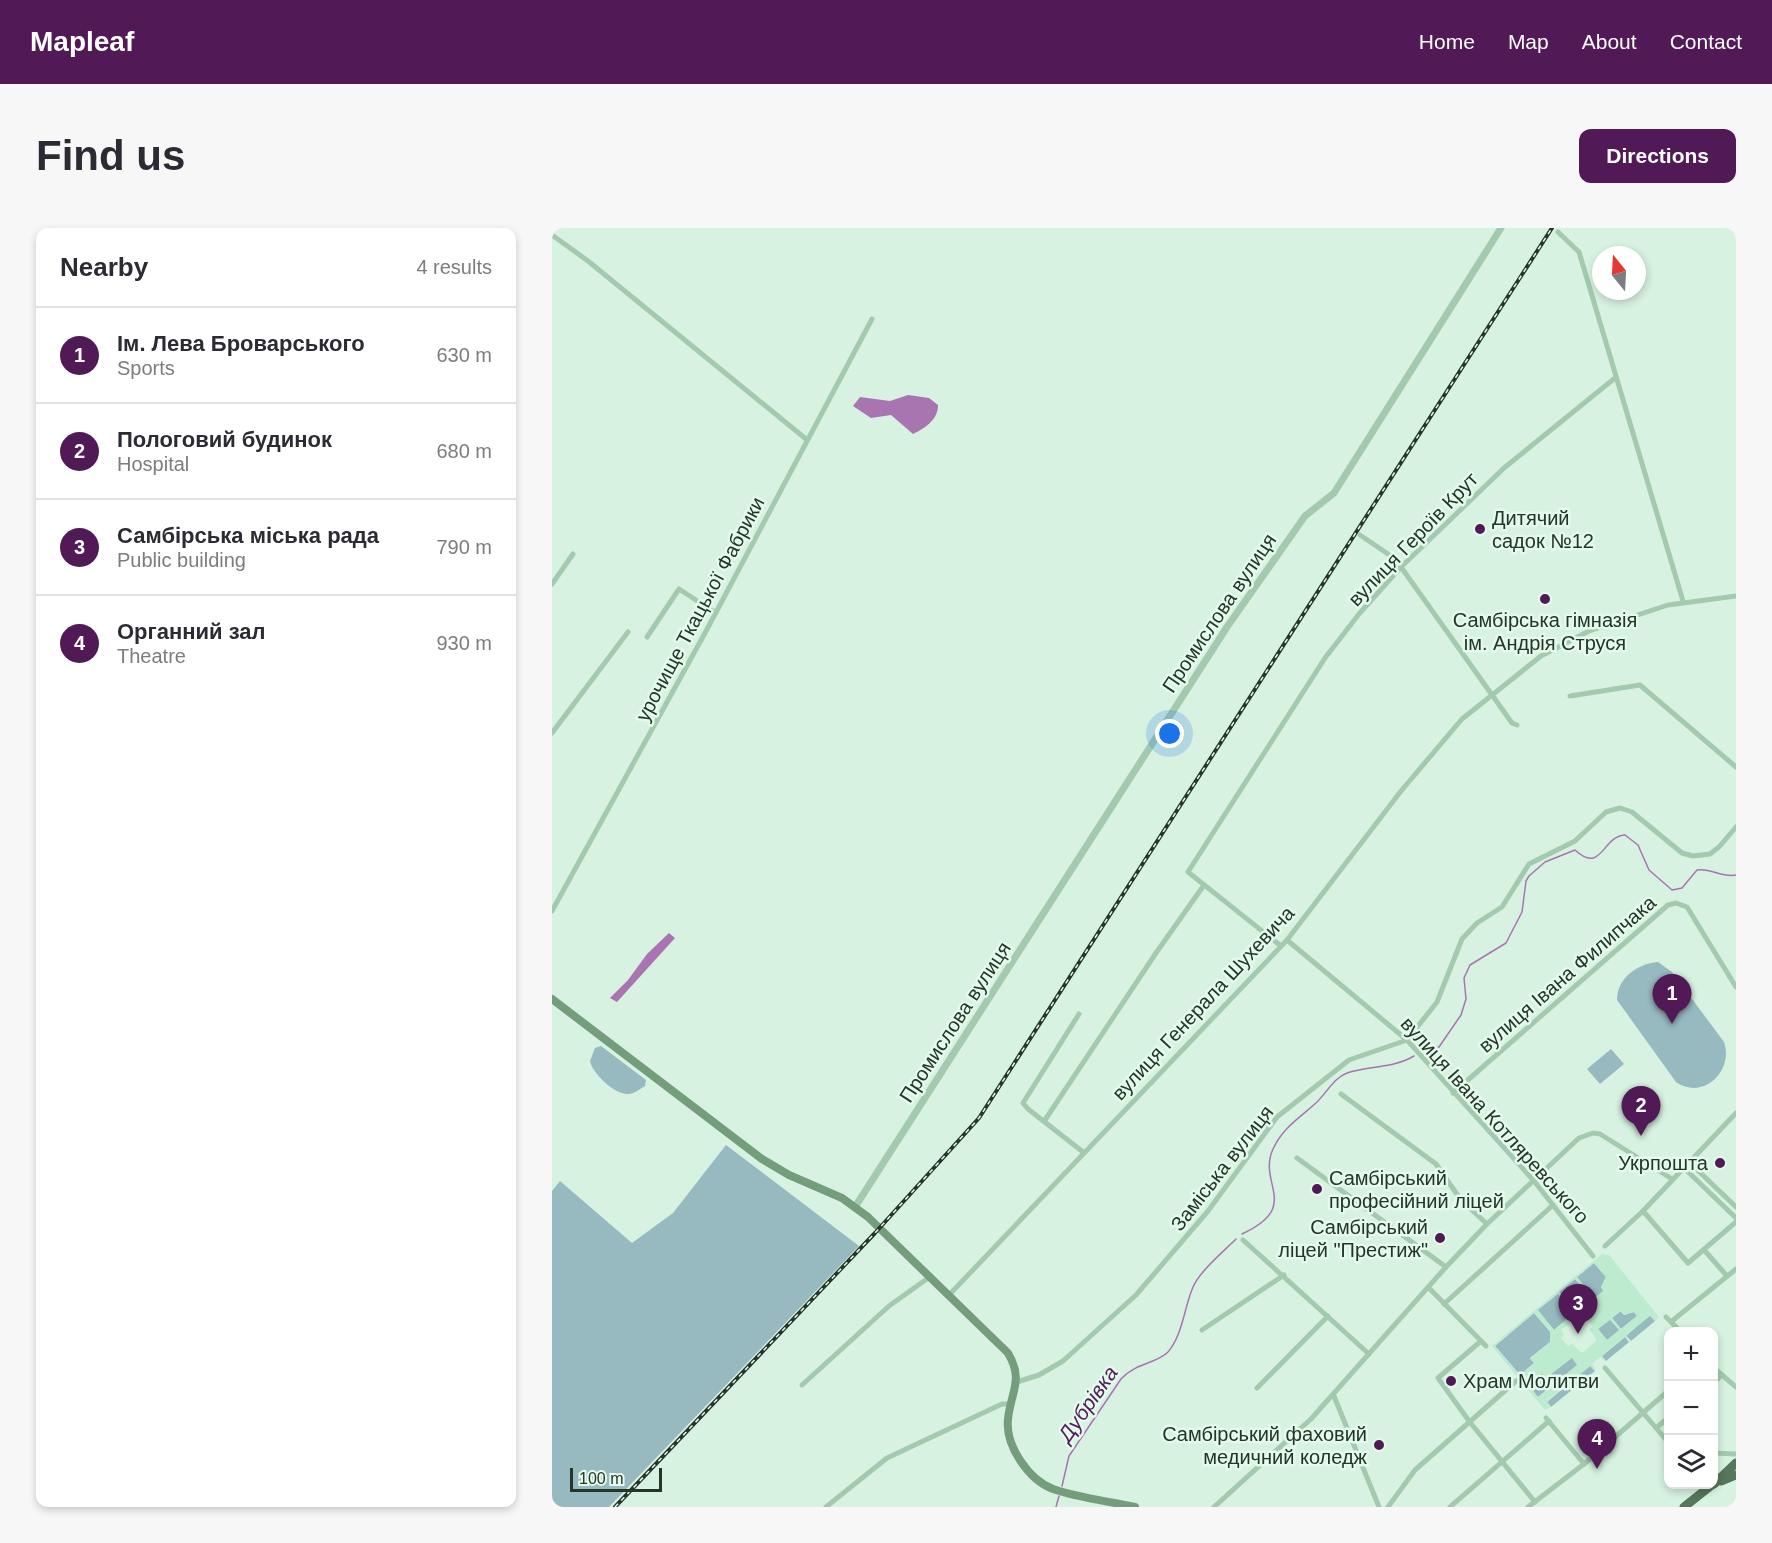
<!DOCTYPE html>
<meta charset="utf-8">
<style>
body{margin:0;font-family:Arial,sans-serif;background:#f7f7f7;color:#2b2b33}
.controls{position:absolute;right:18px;bottom:18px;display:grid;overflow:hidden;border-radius:12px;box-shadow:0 3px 9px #0003}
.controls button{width:54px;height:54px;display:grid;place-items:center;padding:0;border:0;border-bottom:2px solid #e1e1e2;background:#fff;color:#2b2b33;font:30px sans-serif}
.compass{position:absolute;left:1040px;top:18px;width:54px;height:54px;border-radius:50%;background:#fff;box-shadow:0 3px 9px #0003;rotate:342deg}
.scale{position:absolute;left:18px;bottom:15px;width:92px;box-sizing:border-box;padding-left:6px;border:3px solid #253527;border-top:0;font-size:16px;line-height:21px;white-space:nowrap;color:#253527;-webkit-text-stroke:4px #e3faec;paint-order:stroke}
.you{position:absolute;left:618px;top:506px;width:21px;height:21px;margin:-15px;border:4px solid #fff;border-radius:50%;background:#1a73e8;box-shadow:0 0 0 9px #1a73e833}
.badge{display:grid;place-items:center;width:39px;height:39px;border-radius:50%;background:#511a57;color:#fff;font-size:20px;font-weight:700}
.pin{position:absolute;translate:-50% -50px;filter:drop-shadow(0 2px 3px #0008)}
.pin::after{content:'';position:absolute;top:32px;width:21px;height:18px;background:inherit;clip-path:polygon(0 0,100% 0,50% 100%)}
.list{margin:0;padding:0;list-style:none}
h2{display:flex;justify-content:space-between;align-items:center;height:78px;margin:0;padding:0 24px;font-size:26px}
h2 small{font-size:20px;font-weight:400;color:#7c7c81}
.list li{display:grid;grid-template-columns:39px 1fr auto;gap:18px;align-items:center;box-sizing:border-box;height:96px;padding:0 24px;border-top:2px solid #e1e1e2}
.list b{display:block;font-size:22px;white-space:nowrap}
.list p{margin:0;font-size:20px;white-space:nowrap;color:#7c7c81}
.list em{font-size:20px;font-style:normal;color:#7c7c81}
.icon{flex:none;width:33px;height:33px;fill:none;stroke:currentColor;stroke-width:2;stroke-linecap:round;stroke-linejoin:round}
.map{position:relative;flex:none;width:1184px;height:1279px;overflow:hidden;border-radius:12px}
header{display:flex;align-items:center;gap:36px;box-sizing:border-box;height:84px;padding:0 30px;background:#511a57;color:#fff}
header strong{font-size:28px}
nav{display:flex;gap:33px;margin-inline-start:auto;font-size:21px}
.intro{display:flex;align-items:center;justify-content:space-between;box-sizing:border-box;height:144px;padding:0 36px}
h1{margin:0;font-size:42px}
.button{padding:15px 27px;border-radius:12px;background:#511a57;color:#fff;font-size:21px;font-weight:700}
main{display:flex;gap:36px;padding:0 36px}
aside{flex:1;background:#fff;border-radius:12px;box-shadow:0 3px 9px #0003}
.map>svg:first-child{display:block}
.green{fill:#97bac1}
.plaza{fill:#bdebcf;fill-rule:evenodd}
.water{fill:#a875b0}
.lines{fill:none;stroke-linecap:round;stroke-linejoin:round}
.stream{stroke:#a875b0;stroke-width:1.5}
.minor{stroke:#a3caae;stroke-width:5}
.tertiary{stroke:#a3caae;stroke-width:7}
.secondary{stroke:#749d7c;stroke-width:8}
.primary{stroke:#56775b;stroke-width:9}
.rail-casing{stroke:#253527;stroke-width:4}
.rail{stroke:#e3faec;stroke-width:1.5;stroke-dasharray:4.5;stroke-linecap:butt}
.poi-dot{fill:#511a57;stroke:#e3faec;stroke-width:2}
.labels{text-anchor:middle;stroke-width:5;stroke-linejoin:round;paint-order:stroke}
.poi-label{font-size:20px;fill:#253527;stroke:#e3faec;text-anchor:start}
.street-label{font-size:20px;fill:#253527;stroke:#e3faec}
.water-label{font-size:21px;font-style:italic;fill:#511a57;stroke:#e3faec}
</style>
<header>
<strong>Mapleaf</strong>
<nav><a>Home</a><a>Map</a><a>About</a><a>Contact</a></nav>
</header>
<div class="intro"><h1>Find us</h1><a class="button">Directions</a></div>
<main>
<aside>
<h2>Nearby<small>4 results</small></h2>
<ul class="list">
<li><span class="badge">1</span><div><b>Ім. Лева Броварського</b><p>Sports</p></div><em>630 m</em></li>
<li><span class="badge">2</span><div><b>Пологовий будинок</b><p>Hospital</p></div><em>680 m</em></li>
<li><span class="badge">3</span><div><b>Самбірська міська рада</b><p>Public building</p></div><em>790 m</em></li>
<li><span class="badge">4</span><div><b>Органний зал</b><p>Theatre</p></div><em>930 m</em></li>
</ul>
</aside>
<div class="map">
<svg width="1184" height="1279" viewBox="0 0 1184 1279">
<rect width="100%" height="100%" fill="#d7f2e1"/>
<g class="green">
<path d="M1106 734 1120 744 1172 814C1182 843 1151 873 1124 854L1065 772C1065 750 1085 736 1106 734Z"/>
<path d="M49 818 94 852 93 858C88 861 82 866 76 866 63 867 40 845 38 833L43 820Z"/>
<path d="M1059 821 1072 836 1048 856 1035 841Z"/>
<path d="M174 917 307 1018 57 1279H0V963L8 953 80 1015 121 985Z"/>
<path d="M1042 1035 1054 1049 1049 1059 1052 1063 1042 1070 1025 1049Z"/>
<path d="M1023 1051 1041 1071 1024 1085 1007 1064Z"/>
<path d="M1006 1065 1022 1085 1002 1102 985 1082Z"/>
<path d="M1069 1083 1072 1087 1082 1084 1085 1088 1069 1101 1060 1090Z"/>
<path d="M982 1085 999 1104 998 1114 978 1130 982 1135 968 1147 943 1118Z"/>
<path d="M1098 1087 1103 1093 1079 1113 1074 1108Z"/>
<path d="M1058 1091 1068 1102 1055 1112 1046 1101Z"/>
<path d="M1073 1109 1077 1114 1054 1133 1050 1128Z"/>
<path d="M1020 1129 1026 1137 986 1169 976 1157 990 1145 994 1150Z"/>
<path d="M1038 1138 1043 1143 999 1179 995 1174Z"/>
</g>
<path class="plaza" d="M1050 1026 1057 1027 1107 1089 1103 1093 1098 1088 1074 1107 1079 1113 1073 1109 1050 1128 1054 1134 1048 1129 1040 1136 1044 1142 1038 1138 995 1173 999 1179 993 1182 940 1118ZM1042 1035 1054 1049 1049 1059 1051 1063 1043 1070 1025 1049ZM1023 1051 1041 1071 1025 1085 1007 1064ZM1006 1066 1022 1085 1002 1102 986 1082ZM1068 1083 1072 1087 1082 1084 1085 1088 1069 1101 1060 1090ZM982 1085 998 1104V1114L978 1131 982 1135 968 1147 943 1118ZM1026 1088 1030 1092 1034 1090 1041 1098 1037 1101 1045 1112 1030 1125 1020 1116 1016 1118 1009 1110 1012 1107 1009 1102ZM1058 1092 1067 1102 1055 1112 1046 1101ZM1020 1130 1025 1137 986 1169 976 1157 990 1145 994 1150Z"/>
<g class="water">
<path d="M356 167 377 170 386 177C386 192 373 200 361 206L339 187 319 190 301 178 308 169 338 173Z"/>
<path d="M117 705 123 710 65 774 58 770 76 752 95 726Z"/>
</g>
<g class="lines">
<g class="stream">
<path d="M871 823 887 819 909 787 914 771 912 750 918 737 954 715 970 684 974 653 977 648 993 634 1023 622C1050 647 1050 608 1073 607L1086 617 1097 642 1120 662 1130 660 1145 642C1160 640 1170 650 1184 647"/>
<path d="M690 1006C750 978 705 956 721 921 731 899 749 889 765 874 775 864 782 850 795 845 817 838 842 840 862 828"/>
<path d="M510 1258 517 1228 569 1151C585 1134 604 1136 616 1124 631 1106 632 1080 641 1059 648 1043 671 1024 684 1011"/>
<path d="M504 1279 507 1268"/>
</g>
<g class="minor">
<path d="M1006 4 1027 24 1131 373"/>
<path d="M0 7 36 33 254 211"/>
<path d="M808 307 839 328 849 339 960 495 965 497"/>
<path d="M0 356 21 326"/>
<path d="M95 409 127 361 164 385"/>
<path d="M1018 468 1088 457 1184 539"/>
<path d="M0 505 76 404"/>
<path d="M0 683 153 405 320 91"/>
<path d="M735 712 855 812 982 953 1041 1028"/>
<path d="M729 718 636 644 773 430 807 386 849 339 952 240 1063 150"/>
<path d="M527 786 471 875 476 881 531 924"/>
<path d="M901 865 1116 677 1124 675 1135 679 1184 759"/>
<path d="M789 866 884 936 909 972 935 996"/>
<path d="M493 892 604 725 652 657"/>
<path d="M745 930 894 1039"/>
<path d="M1137 934 1184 979"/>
<path d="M1131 939 1184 990"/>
<path d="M1091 983 1136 1035 1184 994"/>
<path d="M691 1012 817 1126"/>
<path d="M1053 1018 1091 983 1184 885"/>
<path d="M1153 1023 1175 1048"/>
<path d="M876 1059 934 1118"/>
<path d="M398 1066 735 712 849 563 910 491 989 428 1037 403 1116 377 1184 368"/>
<path d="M892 1076 1001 977"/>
<path d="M1114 1089 1129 1104"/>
<path d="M1120 1093 1184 1041"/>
<path d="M650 1102 732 1047"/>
<path d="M929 1113 886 1150 917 1193 983 1274"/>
<path d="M1053 1140 1116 1214"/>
<path d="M1162 1140 1184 1159"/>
<path d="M465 1154 487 1147 511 1133 584 1067 656 983 725 889 797 832 855 812 885 774 910 711 925 695 950 679 977 636 1023 613 1054 584 1068 580 1080 584 1130 625 1141 628 1158 626 1167 619 1184 599"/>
<path d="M1162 1154 1170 1147"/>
<path d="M250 1157 337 1078 379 1048"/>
<path d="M705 1160 776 1088"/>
<path d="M782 1168 827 1279"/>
<path d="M994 1190 1032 1236"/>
<path d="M1104 1200 1116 1190"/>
<path d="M1162 1225 1184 1226"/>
<path d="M274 1279 335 1230 450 1176H460"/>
<path d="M662 1279 759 1191 894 1039 935 996 1027 910 1041 905 1048 906 1120 951"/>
<path d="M836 1279 863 1242 964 1153"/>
<path d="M898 1279 997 1193"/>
<path d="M976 1279 1032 1236 1116 1163"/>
</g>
<path class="tertiary" d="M303 979 675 399 753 288 782 265 949 0"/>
<path class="secondary" d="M0 771 210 931 237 947 290 970 316 989 456 1125C472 1152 459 1163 456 1191 453 1218 477 1252 501 1261 527 1270 556 1273 583 1279"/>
<g class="primary">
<path d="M1169 1253 1184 1247"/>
<path d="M1162 1256 1184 1235"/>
<path d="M1132 1279 1161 1256"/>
</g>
<g class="rail-casing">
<path id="rail" d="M63 1279 323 1005 427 890 1000 0"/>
</g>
<use href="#rail" class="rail"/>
</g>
<g class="poi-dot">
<circle cx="928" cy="301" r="6"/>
<circle cx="993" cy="371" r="6"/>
<circle cx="1168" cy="935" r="6"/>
<circle cx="765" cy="961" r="6"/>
<circle cx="888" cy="1010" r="6"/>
<circle cx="899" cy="1153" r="6"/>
<circle cx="827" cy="1217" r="6"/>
</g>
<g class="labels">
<g class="poi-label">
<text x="940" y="297">Дитячий<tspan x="940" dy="23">садок №12</tspan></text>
<text x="993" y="399" text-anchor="middle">Самбірська гімназія<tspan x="993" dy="23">ім. Андрія Струся</tspan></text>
<text x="1156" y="942" text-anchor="end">Укрпошта</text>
<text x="777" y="957">Самбірський<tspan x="777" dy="23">професійний ліцей</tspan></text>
<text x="876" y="1006" text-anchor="end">Самбірський<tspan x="876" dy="23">ліцей "Престиж"</tspan></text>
<text x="911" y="1160">Храм Молитви</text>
<text x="815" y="1213" text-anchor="end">Самбірський фаховий<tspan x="815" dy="23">медичний коледж</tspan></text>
</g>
<g class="street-label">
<text transform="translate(861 311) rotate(-46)" y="7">вулиця Героїв Крут</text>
<text transform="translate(148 381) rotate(-62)" y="7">урочище Ткацької Фабрики</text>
<text transform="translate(667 385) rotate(-56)" y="7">Промислова вулиця</text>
<text transform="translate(1015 746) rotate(-41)" y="7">вулиця Івана Филипчака</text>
<text transform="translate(651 775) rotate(-47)" y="7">вулиця Генерала Шухевича</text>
<text transform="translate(403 794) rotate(-57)" y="7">Промислова вулиця</text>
<text transform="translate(943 892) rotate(48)" y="7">вулиця Івана Котляревського</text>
<text transform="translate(670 940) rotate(-52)" y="7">Заміська вулиця</text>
</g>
<g class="water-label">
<text transform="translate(536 1176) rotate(-55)" y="7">Дубрівка</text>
</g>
</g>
</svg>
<div class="controls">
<button>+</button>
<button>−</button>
<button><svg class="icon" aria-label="layers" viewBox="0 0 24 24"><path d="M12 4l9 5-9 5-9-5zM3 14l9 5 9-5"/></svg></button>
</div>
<svg class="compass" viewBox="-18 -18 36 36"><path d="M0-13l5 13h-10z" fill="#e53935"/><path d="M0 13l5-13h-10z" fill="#7c7c81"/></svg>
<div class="scale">100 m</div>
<div class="you"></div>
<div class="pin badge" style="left:1120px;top:796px">1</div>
<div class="pin badge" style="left:1089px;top:908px">2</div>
<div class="pin badge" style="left:1026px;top:1106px">3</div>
<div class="pin badge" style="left:1045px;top:1241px">4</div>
</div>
</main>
